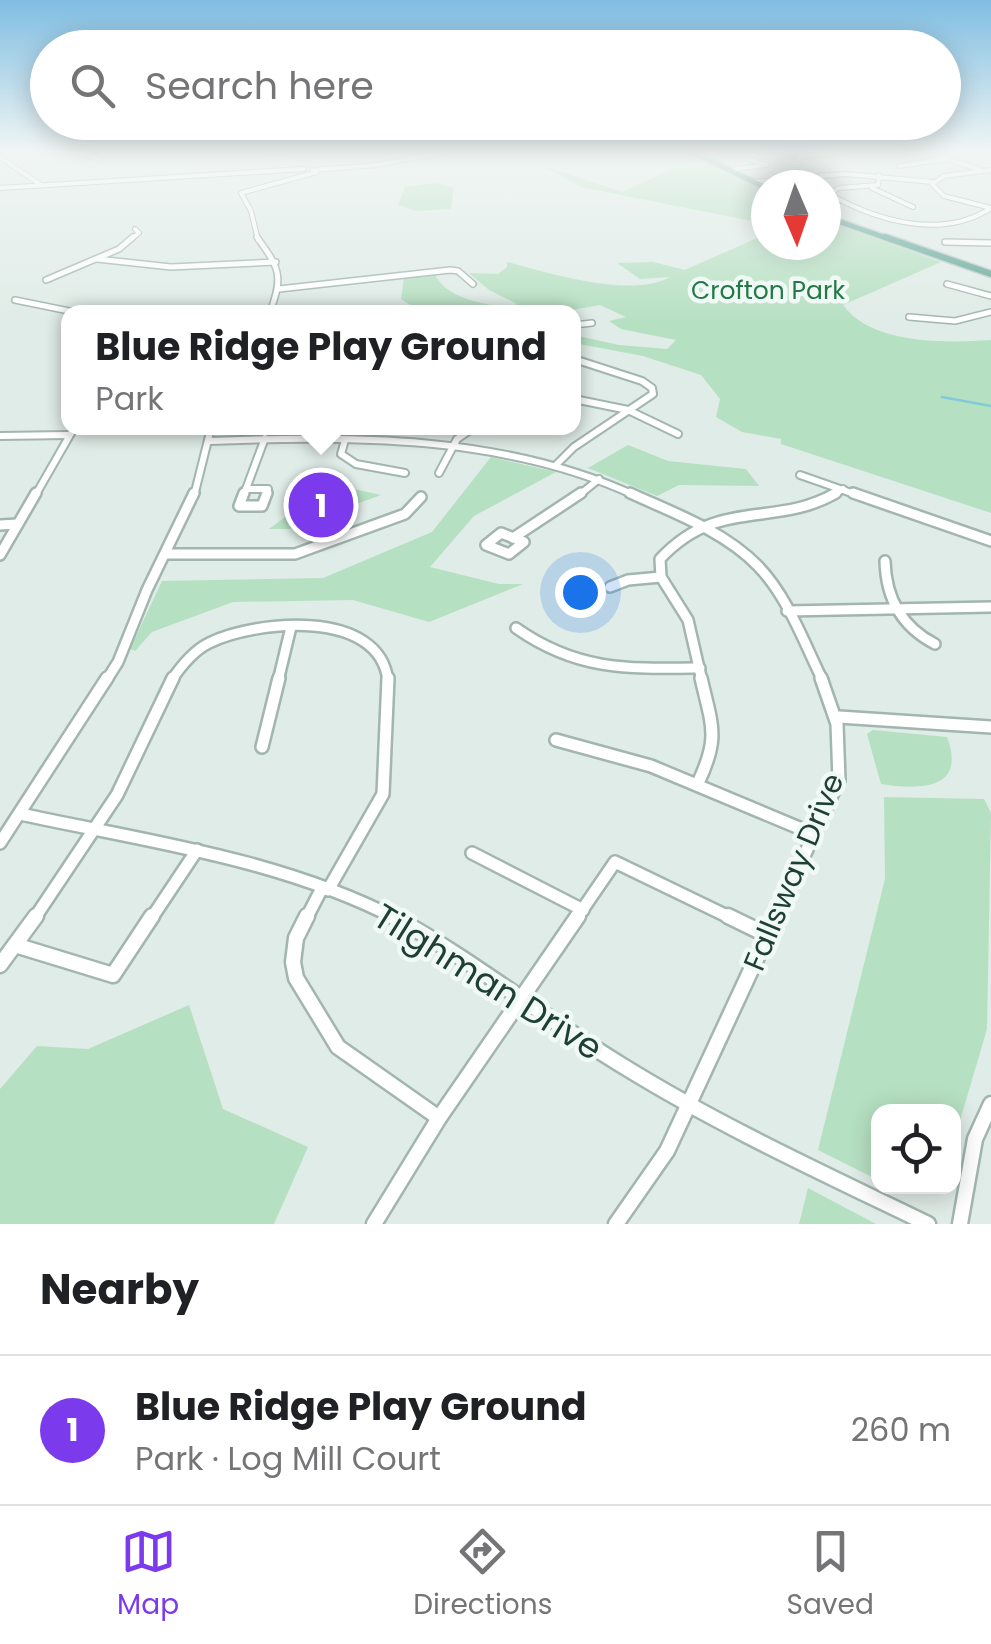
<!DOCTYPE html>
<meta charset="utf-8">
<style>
body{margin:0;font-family:Poppins,sans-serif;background:#f2f2f2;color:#202124}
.controls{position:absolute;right:30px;bottom:30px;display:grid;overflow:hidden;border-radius:20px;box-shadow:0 5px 25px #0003}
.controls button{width:90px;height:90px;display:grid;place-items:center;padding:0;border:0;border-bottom:2px solid #e0e0e0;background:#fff;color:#202124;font:50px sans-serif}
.compass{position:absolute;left:751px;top:170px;width:90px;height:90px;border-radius:50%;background:#fff;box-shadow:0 5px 25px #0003;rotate:178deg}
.you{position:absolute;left:580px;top:592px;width:35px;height:35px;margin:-25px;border:8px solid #fff;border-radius:50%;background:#1a73e8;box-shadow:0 0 0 15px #1a73e833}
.badge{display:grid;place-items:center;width:65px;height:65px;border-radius:50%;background:#7c3aed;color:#fff;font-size:32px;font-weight:700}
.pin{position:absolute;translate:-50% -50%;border:5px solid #fff;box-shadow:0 2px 10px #0006}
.popup{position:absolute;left:61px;top:305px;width:520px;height:130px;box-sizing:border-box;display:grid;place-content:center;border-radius:20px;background:#fff;filter:drop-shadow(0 2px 8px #0005);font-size:32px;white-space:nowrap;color:#757577}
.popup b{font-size:38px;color:#202124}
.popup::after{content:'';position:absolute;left:50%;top:100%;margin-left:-20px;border:20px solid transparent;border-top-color:#fff}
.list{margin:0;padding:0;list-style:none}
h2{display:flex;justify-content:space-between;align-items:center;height:130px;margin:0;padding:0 40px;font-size:42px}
h2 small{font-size:32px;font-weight:400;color:#757577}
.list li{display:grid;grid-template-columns:65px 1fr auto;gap:30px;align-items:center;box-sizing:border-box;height:150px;padding:0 40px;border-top:2px solid #e0e0e0}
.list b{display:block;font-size:38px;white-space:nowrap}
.list p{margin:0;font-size:32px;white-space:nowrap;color:#757577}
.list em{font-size:32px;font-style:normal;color:#757577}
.icon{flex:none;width:55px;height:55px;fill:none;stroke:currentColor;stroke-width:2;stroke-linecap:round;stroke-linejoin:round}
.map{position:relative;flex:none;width:991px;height:1224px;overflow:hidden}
.search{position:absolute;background:#fff;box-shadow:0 5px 25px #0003;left:30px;right:30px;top:30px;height:110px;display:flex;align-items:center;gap:25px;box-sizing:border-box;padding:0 35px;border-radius:55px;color:#757577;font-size:38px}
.sheet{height:280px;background:#fff}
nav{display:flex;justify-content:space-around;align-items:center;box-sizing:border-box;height:140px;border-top:2px solid #e0e0e0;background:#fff;font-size:28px;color:#757577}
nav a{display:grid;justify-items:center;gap:5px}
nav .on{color:#7c3aed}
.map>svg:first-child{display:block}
.green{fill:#b6e0c2}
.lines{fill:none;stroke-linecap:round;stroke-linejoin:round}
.stream{stroke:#81cad8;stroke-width:2.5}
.minor-far5-casing{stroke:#a2b5ae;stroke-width:6}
.minor-far4-casing{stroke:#a2b5ae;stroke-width:8}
.minor-far3-casing{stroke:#a2b5ae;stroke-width:10}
.minor-far2-casing{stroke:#a2b5ae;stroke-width:14}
.minor-far1-casing{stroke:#a2b5ae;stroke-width:16}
.minor-casing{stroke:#a2b5ae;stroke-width:19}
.major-far1-casing{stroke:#c0c9c7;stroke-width:8}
.major-casing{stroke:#c0c9c7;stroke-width:9}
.minor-far5{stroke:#fff;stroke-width:4}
.minor-far4{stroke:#fff;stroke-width:5}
.minor-far3{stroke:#fff;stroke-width:6}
.minor-far2{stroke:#fff;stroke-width:9}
.minor-far1{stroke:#fff;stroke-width:11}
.minor{stroke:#fff;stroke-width:14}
.major-far1{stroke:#5fa795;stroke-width:5}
.major{stroke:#5fa795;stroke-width:6}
.labels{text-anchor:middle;stroke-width:9;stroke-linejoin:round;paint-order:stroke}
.far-park-label{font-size:25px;fill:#247a46;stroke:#f0f9f5}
.street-label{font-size:30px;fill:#1e3f36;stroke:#f0f9f5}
.near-street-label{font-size:35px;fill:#1e3f36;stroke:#f0f9f5}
</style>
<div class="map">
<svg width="991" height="1224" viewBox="0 0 991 1224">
<rect width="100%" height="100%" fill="#e0ece7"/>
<g class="green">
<path d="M544 166 622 192 672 169 711 166 766 192V224L581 187Z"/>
<path d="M435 183 454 188 451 209 416 211 398 205 405 187Z"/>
<path d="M826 221 941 262 843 305C872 345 946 343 991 340V513L781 444V439L742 432 716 417 720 399 701 375 643 356 574 343V335L619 345 667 349 676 340 621 329 609 321 626 317 600 305 560 312H421L401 299 404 278 435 275C450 301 482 302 510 309L517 304 489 290 469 273 498 274 507 267V262C549 273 631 299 670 277L640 279 617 263 653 262 685 270 766 234V245H826Z"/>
<path d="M628 445 668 461 746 469 759 486 679 485 657 496 588 468Z"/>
<path d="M491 457 556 472 474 516 430 567 499 584H523L429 622 353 600 233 602 152 632 135 651 130 649 162 581 323 578 432 532Z"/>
<path d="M304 478 381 495 289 529H269L292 512Z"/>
<path d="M873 730 947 737C967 790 920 790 881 784L867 734Z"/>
<path d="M884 797 984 799 991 813 987 1029 954 1141V1112H878V1180L818 1150 885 879Z"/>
<path d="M189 1005 223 1109 308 1147 274 1224H0V1089L37 1046 88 1049Z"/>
<path d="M808 1188 876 1224H799Z"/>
</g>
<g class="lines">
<path class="stream" d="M942 397 991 406"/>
<g class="minor-far5-casing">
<g id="minor-far5">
<path d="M80 152 101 160"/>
<path d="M926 152 981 170"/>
<path d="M251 154 285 152"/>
<path d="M0 157 41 185"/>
<path d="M800 159 797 157 839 152"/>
<path d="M899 166 945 159"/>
<path d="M313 170 377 165 444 152"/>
<path d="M729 170 766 165 748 159"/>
<path d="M991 170 944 176 932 184 944 196 991 208"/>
<path d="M879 175 878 185 839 188 829 194C877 221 942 240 991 208"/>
<path d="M754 182 845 174 933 182"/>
<path d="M0 188 304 169"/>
<path d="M872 188 913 207"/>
<path d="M130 240 139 233 135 229"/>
<path d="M258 240 251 211 241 193 317 172"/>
</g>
</g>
<g class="minor-far4-casing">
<g id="minor-far4">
<path d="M257 237C279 268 284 275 270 312"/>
<path d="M945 242 991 243"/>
<path d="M97 259 171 267 276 262"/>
<path d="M46 280 119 249 133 237"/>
<path d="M947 284 991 296"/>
<path d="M279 289 450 270 458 271 473 284"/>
<path d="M15 300 74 312"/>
<path d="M909 317 955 321 991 312"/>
<path d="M574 325 592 323"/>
</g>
</g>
<g class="minor-far3-casing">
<g id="minor-far3">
<path d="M574 399 628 410 678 434"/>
<path d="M0 436 69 435"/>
<path d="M345 440 341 454 356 464 405 473"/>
<path d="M209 441C350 435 505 435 636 496"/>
<path d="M555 466 574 447 653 394 652 388 642 381 574 359"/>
<path d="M439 473 457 439 473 428"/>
<path d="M800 475 860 496"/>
<path d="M246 489H268L266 496"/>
<path d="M246 489 265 438"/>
<path d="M35 496 74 428"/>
<path d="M194 496 211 428"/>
<path d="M243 496 246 489"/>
<path d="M578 496 599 479"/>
<path d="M831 496 843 489"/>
</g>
</g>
<g class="minor-far2-casing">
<g id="minor-far2">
<path d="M244 493 239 506H262L267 493"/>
<path d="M630 493C674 513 724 531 758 566 788 597 804 643 823 681"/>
<path d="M853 493 991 541"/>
<path d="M0 525 18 524"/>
<path d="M501 533 524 542 509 554 486 545Z"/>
<path d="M513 538 581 493"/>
<path d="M166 554H295L405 514 421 497"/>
<path d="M0 555 36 493"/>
<path d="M885 561C886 598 902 627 935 644"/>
<path d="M610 587 628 580 661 577"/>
<path d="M787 611 991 607"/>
<path d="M516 628C577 671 628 669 700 668"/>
<path d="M106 681 118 662 147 590 194 493"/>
<path d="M171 681C181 666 193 651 209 643 256 620 380 608 388 681"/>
<path d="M278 681 291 627"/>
<path d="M702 681 688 620 661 577 660 559C719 496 773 529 836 493"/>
</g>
</g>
<g class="minor-far1-casing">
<g id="minor-far1">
<path d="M839 717 991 727"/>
<path d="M556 740 651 766 816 835"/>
<path d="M262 747 279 678"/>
<path d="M698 783C720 737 712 726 701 678"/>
<path d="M20 814C146 841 281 859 397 919"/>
<path d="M0 843 107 678"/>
<path d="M472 853 583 910"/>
<path d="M328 890 383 794 388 678"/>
<path d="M34 919 117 795 173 678"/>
<path d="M151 919 197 850"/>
<path d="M306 919 322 888"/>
<path d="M576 919 615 862 733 919"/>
<path d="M775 919 839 780 837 724 821 678"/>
</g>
</g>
<g class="minor-casing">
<g id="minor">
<path d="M307 916 296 938 293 962 296 978 338 1047 439 1118"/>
<path d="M392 916C473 960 544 1018 623 1066 720 1126 825 1174 928 1224"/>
<path d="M728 916 769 936"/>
<path d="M15 945 113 975 152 916"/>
<path d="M0 965 36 916"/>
<path d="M374 1224 439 1118 578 916"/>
<path d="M616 1224 667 1151 776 916"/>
<path d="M960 1224 975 1139 991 1104"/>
</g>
</g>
<g class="major-far1-casing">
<g id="major-far1">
<path d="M692 152 766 188"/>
<path d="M826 217 892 240"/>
</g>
</g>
<g class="major-casing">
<path id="major" d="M885 237 991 274"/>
</g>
<use href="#minor-far5" class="minor-far5"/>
<use href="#minor-far4" class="minor-far4"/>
<use href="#minor-far3" class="minor-far3"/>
<use href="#minor-far2" class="minor-far2"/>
<use href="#minor-far1" class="minor-far1"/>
<use href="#minor" class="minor"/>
<use href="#major-far1" class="major-far1"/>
<use href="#major" class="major"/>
</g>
<linearGradient id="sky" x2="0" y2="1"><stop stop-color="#7fbde2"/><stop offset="0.47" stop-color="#f1f6f4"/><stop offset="1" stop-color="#f1f6f4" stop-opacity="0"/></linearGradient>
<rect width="991" height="323" fill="url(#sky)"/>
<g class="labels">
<g class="far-park-label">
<text x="768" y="299">Crofton Park</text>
</g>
<g class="street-label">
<text transform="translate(794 872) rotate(-67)" y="10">Fallsway Drive</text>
</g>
<g class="near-street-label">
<text transform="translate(488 982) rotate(32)" y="12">Tilghman Drive</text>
</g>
</g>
</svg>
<div class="controls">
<button><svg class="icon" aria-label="locate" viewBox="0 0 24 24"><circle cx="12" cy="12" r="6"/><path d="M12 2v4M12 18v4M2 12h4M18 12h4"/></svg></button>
</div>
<svg class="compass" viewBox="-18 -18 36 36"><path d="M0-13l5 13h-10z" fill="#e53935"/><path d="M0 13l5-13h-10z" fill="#757577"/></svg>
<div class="you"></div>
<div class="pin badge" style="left:321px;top:505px">1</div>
<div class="popup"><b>Blue Ridge Play Ground</b>Park</div>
<div class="search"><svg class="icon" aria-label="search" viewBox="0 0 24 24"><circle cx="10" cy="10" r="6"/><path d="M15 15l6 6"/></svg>Search here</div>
</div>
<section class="sheet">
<h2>Nearby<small></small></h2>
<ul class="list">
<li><span class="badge">1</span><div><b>Blue Ridge Play Ground</b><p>Park · Log Mill Court</p></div><em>260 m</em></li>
</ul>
</section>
<nav>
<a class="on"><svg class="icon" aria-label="map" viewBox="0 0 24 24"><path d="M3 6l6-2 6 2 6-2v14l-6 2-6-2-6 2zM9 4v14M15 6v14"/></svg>Map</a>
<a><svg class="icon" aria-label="directions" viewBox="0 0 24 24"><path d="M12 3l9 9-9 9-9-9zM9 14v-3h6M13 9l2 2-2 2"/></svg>Directions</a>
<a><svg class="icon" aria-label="saved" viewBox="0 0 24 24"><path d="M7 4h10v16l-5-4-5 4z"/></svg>Saved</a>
</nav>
